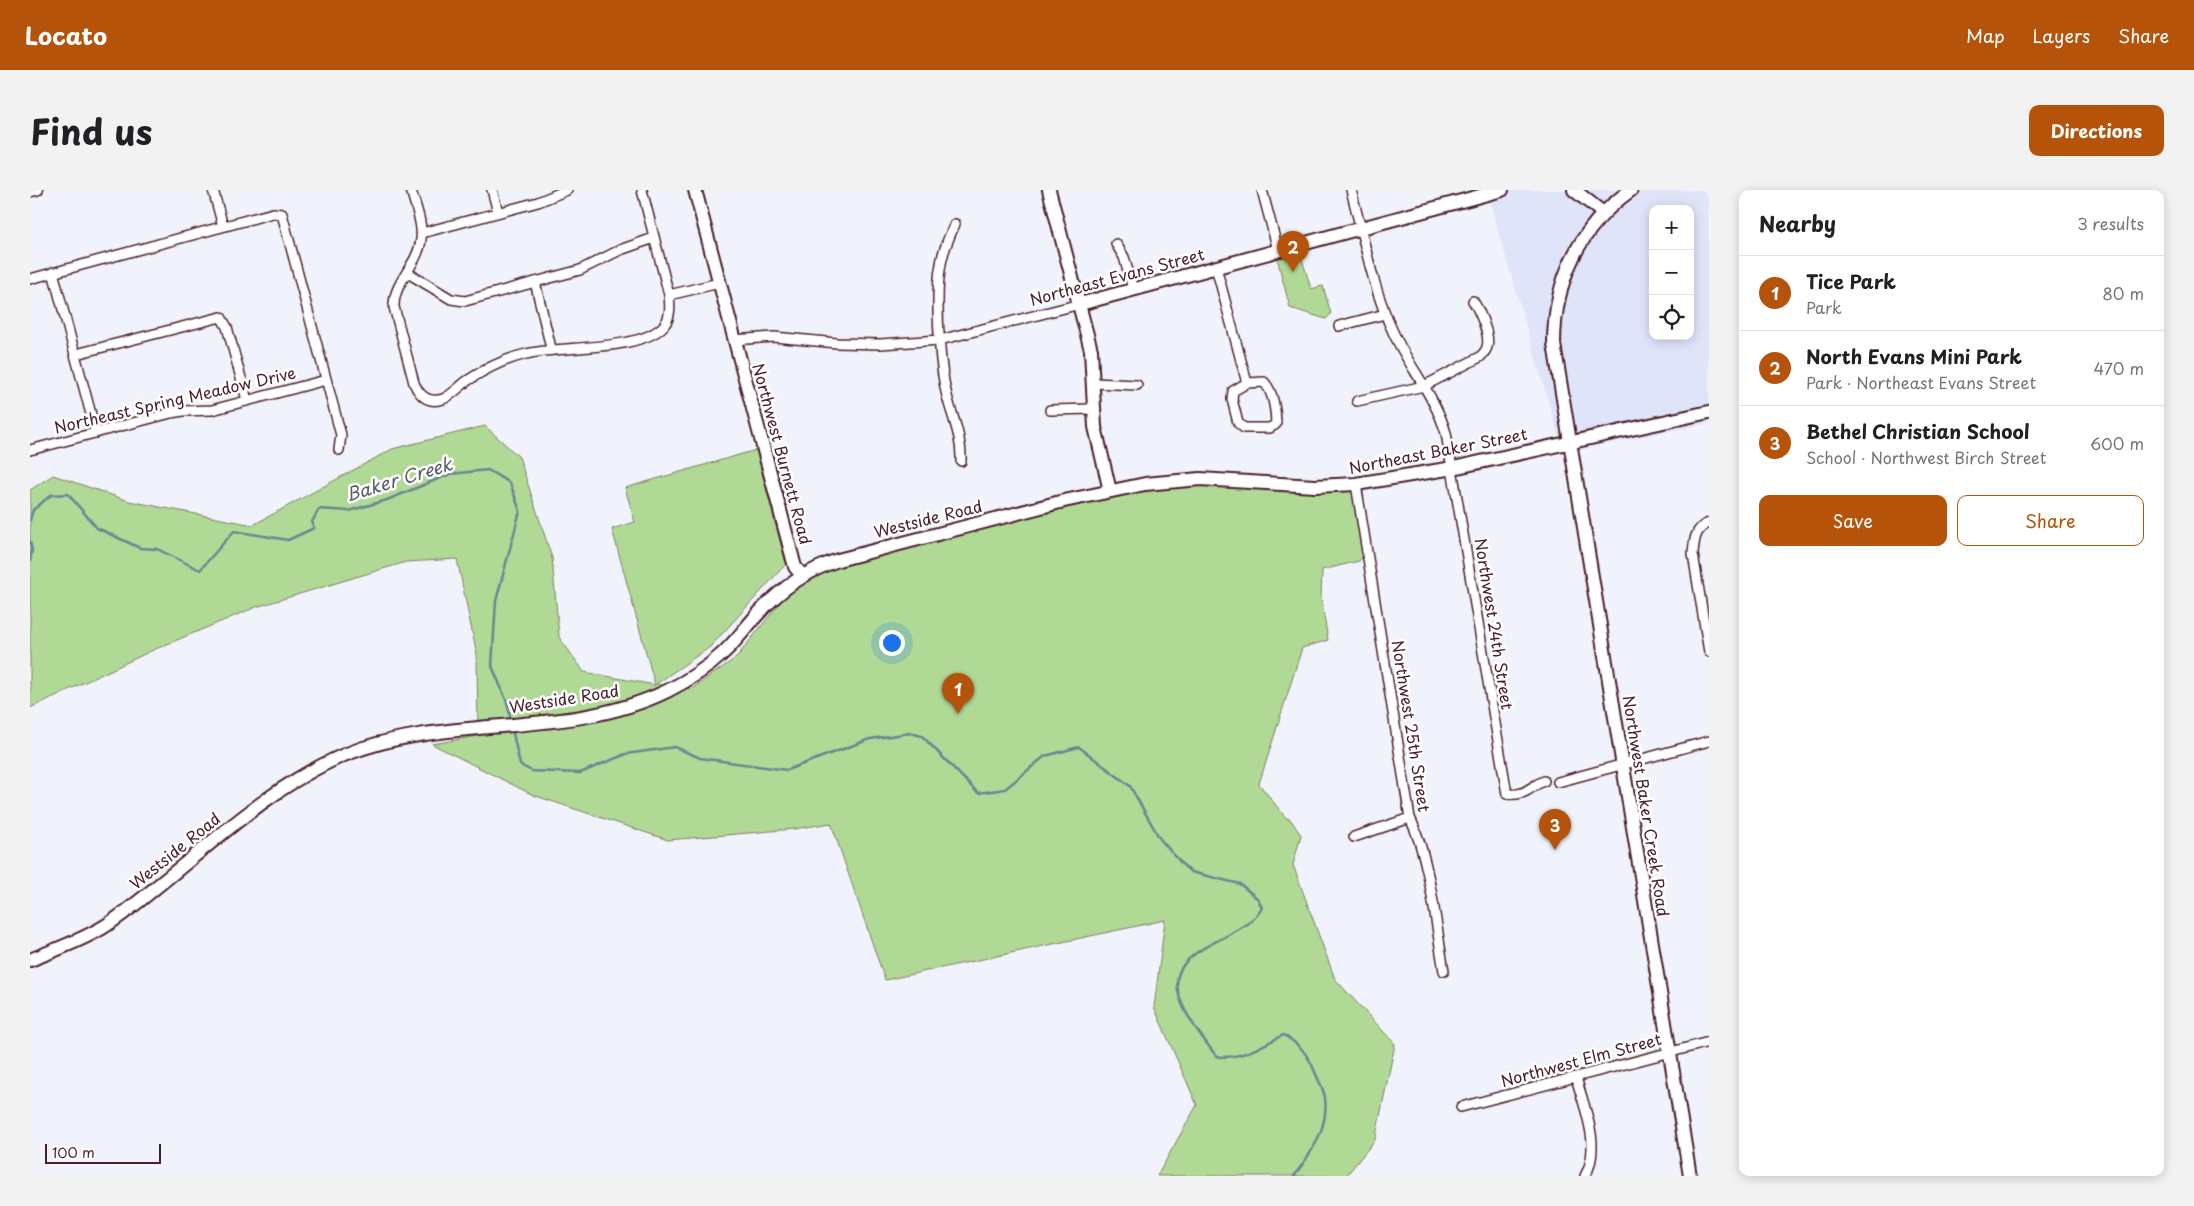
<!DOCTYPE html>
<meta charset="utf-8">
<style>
body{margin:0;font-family:"Playpen Sans",sans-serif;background:#f2f2f2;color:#202124}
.controls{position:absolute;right:15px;top:15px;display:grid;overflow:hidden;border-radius:10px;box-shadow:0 2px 12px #0003}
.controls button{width:45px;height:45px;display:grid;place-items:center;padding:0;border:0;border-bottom:1px solid #e0e0e0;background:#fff;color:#202124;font:25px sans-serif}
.scale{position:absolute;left:15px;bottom:12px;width:116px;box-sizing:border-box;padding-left:5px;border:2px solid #4a1f2b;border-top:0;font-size:14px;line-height:18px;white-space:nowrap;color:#4a1f2b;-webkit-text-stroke:4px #fff;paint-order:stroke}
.you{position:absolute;left:861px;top:452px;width:18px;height:18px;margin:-12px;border:4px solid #fff;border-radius:50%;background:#1a73e8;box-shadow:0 0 0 8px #1a73e833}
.badge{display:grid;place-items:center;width:32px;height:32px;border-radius:50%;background:#b45309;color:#fff;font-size:16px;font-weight:700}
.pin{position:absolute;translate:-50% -41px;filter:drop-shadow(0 1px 2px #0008)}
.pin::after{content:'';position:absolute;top:26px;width:18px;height:15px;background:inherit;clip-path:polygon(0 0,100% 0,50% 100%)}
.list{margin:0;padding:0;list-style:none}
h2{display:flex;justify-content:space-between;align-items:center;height:65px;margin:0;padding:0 20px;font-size:21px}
h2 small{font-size:16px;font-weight:400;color:#757577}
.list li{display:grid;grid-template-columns:32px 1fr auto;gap:15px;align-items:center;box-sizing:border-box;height:75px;padding:0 20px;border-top:1px solid #e0e0e0}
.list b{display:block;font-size:19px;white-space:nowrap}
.list p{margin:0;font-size:16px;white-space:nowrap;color:#757577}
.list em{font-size:16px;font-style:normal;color:#757577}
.actions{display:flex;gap:10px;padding:15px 20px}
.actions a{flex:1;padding:11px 0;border:1px solid #b45309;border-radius:10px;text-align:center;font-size:18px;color:#b45309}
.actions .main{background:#b45309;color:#fff}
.icon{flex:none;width:28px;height:28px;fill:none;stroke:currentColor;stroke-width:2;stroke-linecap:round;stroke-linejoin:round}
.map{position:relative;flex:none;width:1679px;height:986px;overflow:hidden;border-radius:10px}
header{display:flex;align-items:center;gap:30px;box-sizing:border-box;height:70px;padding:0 25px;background:#b45309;color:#fff}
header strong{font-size:24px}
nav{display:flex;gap:28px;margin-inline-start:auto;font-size:18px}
.intro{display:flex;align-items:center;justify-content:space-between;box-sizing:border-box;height:120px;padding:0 30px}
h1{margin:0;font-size:35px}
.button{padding:12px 22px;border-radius:10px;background:#b45309;color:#fff;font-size:18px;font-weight:700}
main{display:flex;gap:30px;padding:0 30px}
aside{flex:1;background:#fff;border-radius:10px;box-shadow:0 2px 12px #0003}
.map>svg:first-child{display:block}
.built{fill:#e0e4f9;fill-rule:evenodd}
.green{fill:#b0d996;stroke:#7d7c60}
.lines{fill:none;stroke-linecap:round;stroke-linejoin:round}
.stream{stroke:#678692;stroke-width:2.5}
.street-casing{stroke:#4a1f2b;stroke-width:12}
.secondary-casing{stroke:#4a1f2b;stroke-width:16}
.street{stroke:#fff;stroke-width:9}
.secondary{stroke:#fff;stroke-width:12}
.labels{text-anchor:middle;stroke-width:5;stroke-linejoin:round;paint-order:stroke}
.street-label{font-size:16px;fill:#4a1f2b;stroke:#fff}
.water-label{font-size:18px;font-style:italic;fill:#5b5b67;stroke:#fff}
</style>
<header>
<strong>Locato</strong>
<nav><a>Map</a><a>Layers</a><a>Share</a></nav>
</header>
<div class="intro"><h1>Find us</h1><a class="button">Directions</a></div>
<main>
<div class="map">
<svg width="1679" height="986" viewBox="0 0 1679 986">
<rect width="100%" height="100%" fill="#f1f3fc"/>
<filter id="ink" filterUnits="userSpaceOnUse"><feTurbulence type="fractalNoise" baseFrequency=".02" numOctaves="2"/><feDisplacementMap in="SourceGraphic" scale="10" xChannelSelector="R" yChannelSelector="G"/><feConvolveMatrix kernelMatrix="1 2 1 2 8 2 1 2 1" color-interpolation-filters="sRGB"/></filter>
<g filter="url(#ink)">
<path class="built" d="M1456 0H1679V233L1552 259 1528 245ZM1623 19H1660V146H1623Z"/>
<g class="green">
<path d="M1270 62 1281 99 1293 96 1301 124 1296 129 1260 118 1247 68Z"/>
<path d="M455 236 489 267 522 368 529 447 554 482 625 495 582 339 605 332 595 298 726 260 756 374 680 457 626 494 661 499 706 468 772 385 1031 312 1155 290 1326 294 1333 367 1329 371 1292 380 1291 407 1298 450 1272 458 1229 594 1256 628 1260 629 1271 645 1263 675 1305 789 1365 854 1345 950 1316 986H1127L1167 915 1124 817 1135 730 855 790 801 633 764 639 638 650 503 605 402 554 448 546 447 465 427 369 376 372 226 417 123 460 0 518V300L23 285 99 311 223 335 362 259Z"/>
</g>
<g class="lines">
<g class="stream">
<path d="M0 330 3 320 21 305 38 304 67 338 110 358 127 359 170 380 204 341 258 350 284 338 282 332 289 319 319 321 357 310 420 284 458 280 480 293 490 321 466 411 462 476 477 512 481 531"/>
<path d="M0 352 2 360 0 372"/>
<path d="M482 539 490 575 502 581 550 583 596 564 645 557 670 568 757 580 840 549 880 543 892 546 948 603 975 599 1015 566 1049 557 1100 596 1130 649 1153 675 1161 682 1210 694 1228 709 1232 718C1224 732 1214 736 1200 744 1184 753 1163 761 1152 777 1134 803 1171 845 1186 866 1209 871 1233 855 1253 845 1269 853 1279 866 1285 882 1288 890 1294 899 1295 908 1299 938 1281 963 1264 986"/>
</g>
<g class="street-casing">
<g id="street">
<path d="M183 0 193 36"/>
<path d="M381 0C385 15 393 34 391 49 389 74 363 92 364 117L384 193C389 205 398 214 413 209 421 206 430 196 437 191 455 179 475 169 496 164 531 155 614 162 635 134 641 126 640 115 639 105L612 0"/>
<path d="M462 0 468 22"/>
<path d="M1232 0 1248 60"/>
<path d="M1321 0C1333 45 1343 100 1363 142 1379 177 1405 206 1416 243L1477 604C1497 606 1498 597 1514 591"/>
<path d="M0 2 8 0"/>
<path d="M925 34C919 47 913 60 911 74 905 103 909 167 915 197 920 224 932 243 931 271"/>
<path d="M392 43 508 12 537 0"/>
<path d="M1086 54 1094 67 1103 99"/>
<path d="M1186 77 1217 193 1203 201 1202 209 1208 233 1214 238H1240L1246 234C1246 221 1243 201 1234 192L1217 193"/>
<path d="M23 82 66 243"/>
<path d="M378 83 421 109 435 111 550 80 590 60 624 48"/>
<path d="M0 89 243 23 252 24 311 245 309 260"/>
<path d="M505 92 521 158"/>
<path d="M639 105 689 93"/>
<path d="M1309 136 1355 124"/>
<path d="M704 150 744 147 807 153 850 154 910 150 1050 114"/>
<path d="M46 164 191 127 197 137 217 210"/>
<path d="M1063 193 1107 195"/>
<path d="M1327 211 1394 196 1450 167C1453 164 1456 161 1457 157 1461 146 1449 120 1443 111"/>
<path d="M1020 220 1063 219"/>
<path d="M0 260 141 223 153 221 182 220 296 190"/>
<path d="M1326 294 1380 628C1400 669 1406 736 1414 781"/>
<path d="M1679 333C1665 338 1664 351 1663 364L1679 462"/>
<path d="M1528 592 1679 551"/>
<path d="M1324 647 1380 628"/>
<path d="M1546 887C1554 918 1572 956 1555 986"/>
<path d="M1431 917 1679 852"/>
</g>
</g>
<g class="secondary-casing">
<g id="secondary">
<path d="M665 0 765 377 772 385"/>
<path d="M1019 0 1061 160 1065 237 1080 301"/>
<path d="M1544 0 1573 23"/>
<path d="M1601 0C1549 37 1524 91 1524 154L1660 986"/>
<path d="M1050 114 1472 0"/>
<path d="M0 770C25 760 50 751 72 738 95 724 115 706 135 690 191 645 248 593 314 565 417 523 537 550 637 501 657 491 675 480 691 465 705 453 716 437 728 424 751 398 776 381 808 370L1034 311 1115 294 1170 289 1285 296 1326 294 1423 278 1679 222"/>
</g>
</g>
<use href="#street" class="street"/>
<use href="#secondary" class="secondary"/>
</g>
</g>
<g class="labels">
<g class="street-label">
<text transform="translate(1087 87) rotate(-15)" y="6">Northeast Evans Street</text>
<text transform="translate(145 210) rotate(-13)" y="6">Northeast Spring Meadow Drive</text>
<text transform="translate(1408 261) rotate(-11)" y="6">Northeast Baker Street</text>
<text transform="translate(752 264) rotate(75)" y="6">Northwest Burnett Road</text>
<text transform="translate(898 329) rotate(-14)" y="6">Westside Road</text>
<text transform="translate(1464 434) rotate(81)" y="6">Northwest 24th Street</text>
<text transform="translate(534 509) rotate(-9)" y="6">Westside Road</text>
<text transform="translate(1381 536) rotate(81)" y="6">Northwest 25th Street</text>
<text transform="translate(1616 616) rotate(81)" y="6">Northwest Baker Creek Road</text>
<text transform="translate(145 661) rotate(-39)" y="6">Westside Road</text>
<text transform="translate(1551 870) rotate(-15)" y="6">Northwest Elm Street</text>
</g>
<g class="water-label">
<text transform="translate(369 290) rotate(-17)" y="6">Baker Creek</text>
</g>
</g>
</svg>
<div class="controls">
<button>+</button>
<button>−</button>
<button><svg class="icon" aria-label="locate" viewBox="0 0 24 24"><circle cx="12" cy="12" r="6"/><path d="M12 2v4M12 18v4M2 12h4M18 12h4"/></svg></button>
</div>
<div class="scale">100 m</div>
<div class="you"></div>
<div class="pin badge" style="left:928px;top:524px">1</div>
<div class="pin badge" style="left:1263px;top:82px">2</div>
<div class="pin badge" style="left:1525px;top:660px">3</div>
</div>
<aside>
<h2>Nearby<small>3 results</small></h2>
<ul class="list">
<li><span class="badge">1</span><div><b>Tice Park</b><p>Park</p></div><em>80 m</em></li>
<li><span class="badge">2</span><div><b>North Evans Mini Park</b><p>Park · Northeast Evans Street</p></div><em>470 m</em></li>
<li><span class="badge">3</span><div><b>Bethel Christian School</b><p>School · Northwest Birch Street</p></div><em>600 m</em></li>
</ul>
<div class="actions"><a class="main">Save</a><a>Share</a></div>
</aside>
</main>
